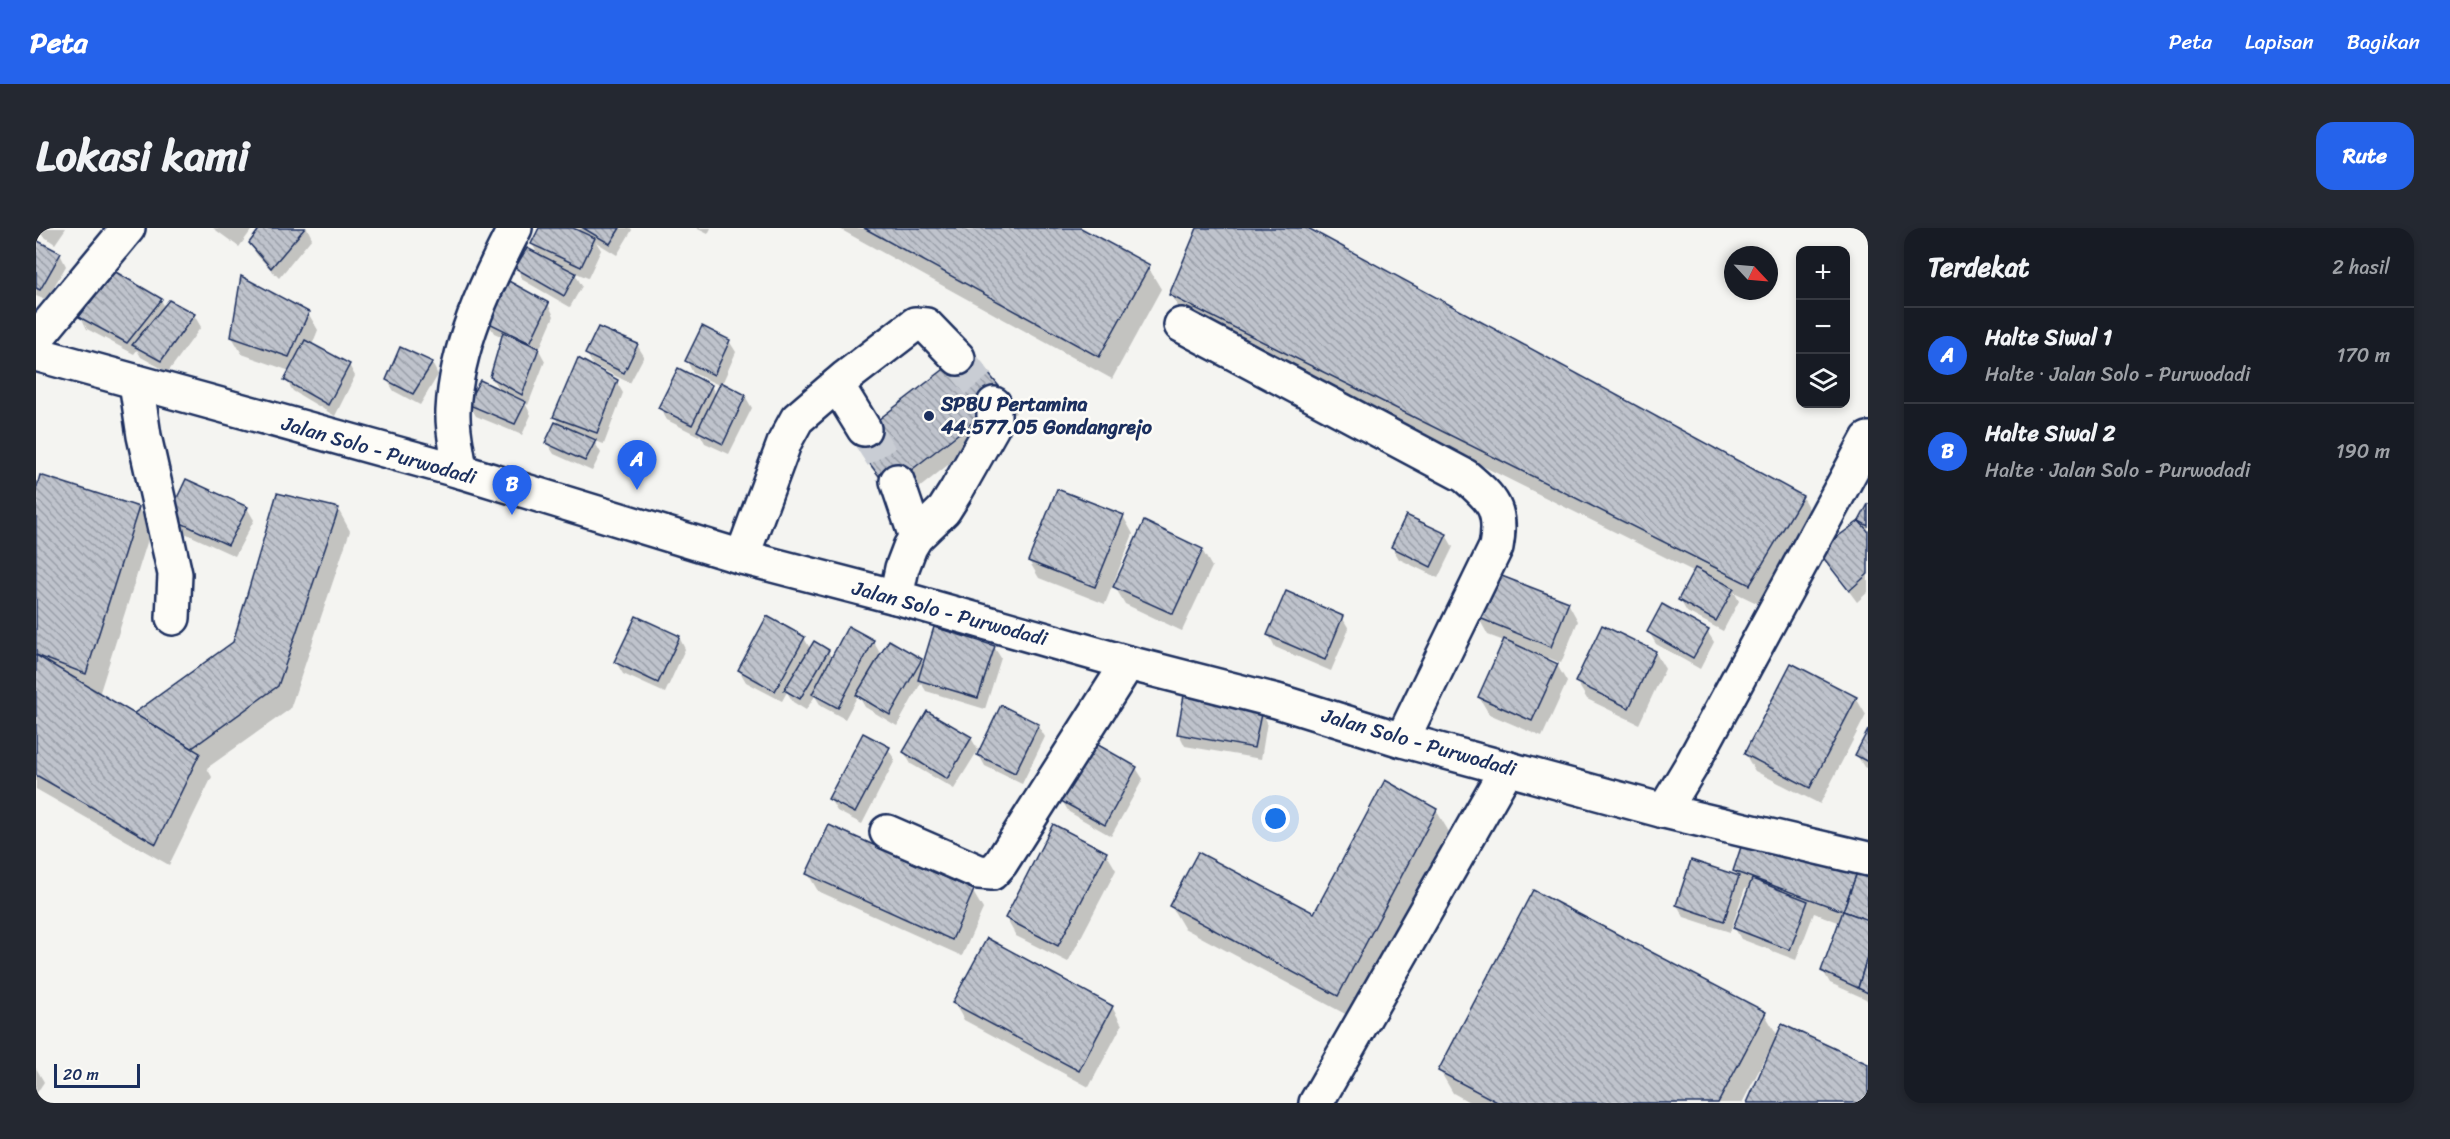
<!DOCTYPE html>
<html lang="id">
<meta charset="utf-8">
<style>
body{margin:0;font-family:Sriracha,sans-serif;background:#242831;color:#f1f3f6}
.controls{position:absolute;right:18px;top:18px;display:grid;overflow:hidden;border-radius:12px;box-shadow:0 3px 9px #0003}
.controls button{width:54px;height:54px;display:grid;place-items:center;padding:0;border:0;border-bottom:2px solid #363941;background:#171b24;color:#f1f3f6;font:30px sans-serif}
.compass{position:absolute;left:1688px;top:18px;width:54px;height:54px;border-radius:50%;background:#171b24;box-shadow:0 3px 9px #0003;rotate:116deg}
.scale{position:absolute;left:18px;bottom:15px;width:86px;box-sizing:border-box;padding-left:6px;border:3px solid #1b2f5e;border-top:0;font-size:16px;line-height:21px;white-space:nowrap;color:#1b2f5e;-webkit-text-stroke:4px #fdfcf7;paint-order:stroke}
.you{position:absolute;left:1240px;top:591px;width:21px;height:21px;margin:-15px;border:4px solid #fff;border-radius:50%;background:#1a73e8;box-shadow:0 0 0 9px #1a73e833}
.badge{display:grid;place-items:center;width:39px;height:39px;border-radius:50%;background:#2563eb;color:#fff;font-size:20px;font-weight:700}
.pin{position:absolute;translate:-50% -50px;filter:drop-shadow(0 2px 3px #0008)}
.pin::after{content:'';position:absolute;top:32px;width:21px;height:18px;background:inherit;clip-path:polygon(0 0,100% 0,50% 100%)}
.list{margin:0;padding:0;list-style:none}
h2{display:flex;justify-content:space-between;align-items:center;height:78px;margin:0;padding:0 24px;font-size:26px}
h2 small{font-size:20px;font-weight:400;color:#9ea1a6}
.list li{display:grid;grid-template-columns:39px 1fr auto;gap:18px;align-items:center;box-sizing:border-box;height:96px;padding:0 24px;border-top:2px solid #363941}
.list b{display:block;font-size:22px;white-space:nowrap}
.list p{margin:0;font-size:20px;white-space:nowrap;color:#9ea1a6}
.list em{font-size:20px;font-style:normal;color:#9ea1a6}
.icon{flex:none;width:33px;height:33px;fill:none;stroke:currentColor;stroke-width:2;stroke-linecap:round;stroke-linejoin:round}
.map{position:relative;flex:none;width:1832px;height:875px;overflow:hidden;border-radius:18px}
header{display:flex;align-items:center;gap:36px;box-sizing:border-box;height:84px;padding:0 30px;background:#2563eb;color:#fff}
header strong{font-size:28px}
nav{display:flex;gap:33px;margin-inline-start:auto;font-size:21px}
.intro{display:flex;align-items:center;justify-content:space-between;box-sizing:border-box;height:144px;padding:0 36px}
h1{margin:0;font-size:42px}
.button{padding:15px 27px;border-radius:18px;background:#2563eb;color:#fff;font-size:21px;font-weight:700}
main{display:flex;gap:36px;padding:0 36px}
aside{flex:1;background:#171b24;border-radius:18px;box-shadow:0 3px 9px #0003}
.map>svg:first-child{display:block}
.shadow{fill:#0003}
.building{fill:url(#building-back-hatch);stroke:#1b2f5e;stroke-width:1.5}
.lines{fill:none;stroke-linecap:round;stroke-linejoin:round}
.minor-tunnel{stroke:#c9cdd4;stroke-width:33;stroke-dasharray:33 16;stroke-linecap:butt}
.minor-casing{stroke:#1b2f5e;stroke-width:38}
.major-casing{stroke:#1b2f5e;stroke-width:38}
.minor{stroke:#fdfcf7;stroke-width:33}
.major{stroke:#fdfcf7;stroke-width:33}
.poi-dot{fill:#1b2f5e;stroke:#fdfcf7;stroke-width:2}
.labels{text-anchor:middle;stroke-width:5;stroke-linejoin:round;paint-order:stroke}
.poi-label{font-size:20px;font-weight:bold;fill:#1b2f5e;stroke:#fdfcf7;text-anchor:start}
.street-label{font-size:20px;fill:#1b2f5e;stroke:#fdfcf7}
</style>
<header>
<strong>Peta</strong>
<nav><a>Peta</a><a>Lapisan</a><a>Bagikan</a></nav>
</header>
<div class="intro"><h1>Lokasi kami</h1><a class="button">Rute</a></div>
<main>
<div class="map">
<svg width="1832" height="875" viewBox="0 0 1832 875">
<defs>
<pattern id="building-back-hatch" width="6" height="6" patternUnits="userSpaceOnUse" patternTransform="scale(1.5)"><rect width="6" height="6" fill="#bfc3cc"/><path d="M-1 5l2 2M0 0l6 6M5-1l2 2" fill="none" stroke="#9a9fa9"/></pattern>
</defs>
<rect width="100%" height="100%" fill="#f4f4f1"/>
<filter id="ink" filterUnits="userSpaceOnUse"><feTurbulence type="fractalNoise" baseFrequency=".0167" numOctaves="2"/><feDisplacementMap in="SourceGraphic" scale="12" xChannelSelector="R" yChannelSelector="G"/><feConvolveMatrix kernelMatrix="1 2 1 2 8 2 1 2 1" color-interpolation-filters="sRGB"/></filter>
<g filter="url(#ink)">
<g class="shadow">
<path d="M0 0H30L19 16 0 3Z"/>
<path d="M177 0H217L203 19Z"/>
<path d="M226 0H271L276 10 243 50 221 27 214 15Z"/>
<path d="M505 0H595L596 2 581 27 560 14 565 22 552 50 538 44 546 58 534 79 487 52 481 40 503 28 496 16Z"/>
<path d="M660 0H675L672 6Z"/>
<path d="M802 0H1042L1112 39 1125 61 1076 151Z"/>
<path d="M1163 0H1269L1766 269 1779 291 1727 378 1698 364 1703 373 1687 403 1651 384 1644 372 1659 344 1148 89 1135 66Z"/>
<path d="M0 13 24 26 30 38 10 72 0 68Z"/>
<path d="M125 72 129 79 133 74 158 87 165 99 132 144 105 129 101 122 98 126 51 101 45 89Z"/>
<path d="M512 76 518 88 503 122 509 133 492 177 489 175 495 187 486 207 440 188 433 176 464 163 455 149 467 109 458 105 451 93Z"/>
<path d="M272 85 282 102 276 117 313 137 319 148 299 188 257 163 250 152 254 143 206 126 196 109Z"/>
<path d="M693 113 700 124 686 156 709 168 716 180 693 226 669 215 664 206 663 208 631 192 624 180 675 158 680 167 685 158 657 145 651 133Z"/>
<path d="M601 117 608 128 594 155 557 137 551 126Z"/>
<path d="M396 135 402 147 384 177 358 163 351 152Z"/>
<path d="M580 153 587 165 568 216 558 213 565 225 556 243 518 226 511 215 524 198 519 189Z"/>
<path d="M970 169 980 185 972 189 863 276 828 230 818 212Z"/>
<path d="M0 267 102 280 115 302 63 467 97 487 198 415 302 281 314 303 254 481 171 540 176 549 133 637 0 561Z"/>
<path d="M1832 279V364L1821 374 1784 324 1824 294Z"/>
<path d="M211 280 218 292 199 328 140 301 134 289Z"/>
<path d="M1087 288 1097 306 1069 376 1003 350 993 333Z"/>
<path d="M1410 307 1417 319 1402 350 1363 331 1356 319Z"/>
<path d="M1166 322 1176 339 1146 403 1089 376 1079 359Z"/>
<path d="M1532 375 1542 393 1525 435 1513 430 1512 433 1521 437 1531 454 1506 509 1453 486 1443 469 1468 413 1452 407 1442 389Z"/>
<path d="M1306 389 1313 401 1295 443 1239 419 1233 407Z"/>
<path d="M1671 403 1678 414 1664 441 1620 416 1613 404Z"/>
<path d="M643 409 649 421 629 465 587 446 580 434Z"/>
<path d="M768 410 775 422 792 423 796 431 837 413 845 427 885 432 888 437 958 419 965 430 949 481 890 463 885 455 861 498 829 479 822 467 809 491 785 478 779 468 770 482 757 474 751 464 746 473 710 454 703 442Z"/>
<path d="M1619 424 1629 441 1603 496 1551 471 1541 454Z"/>
<path d="M1820 470 1830 487 1784 576 1719 543 1709 526Z"/>
<path d="M1225 482 1231 494 1225 531 1149 518 1143 506Z"/>
<path d="M1002 497 1009 509 986 556 949 538 943 527Z"/>
<path d="M1832 505V541L1828 539 1821 527Z"/>
<path d="M935 510 942 522 918 561 875 536 868 524Z"/>
<path d="M852 521 859 532 826 596 801 583 794 571Z"/>
<path d="M1100 540 1107 551 1075 608 1033 584 1026 573Z"/>
<path d="M1400 582 1413 604 1315 789 1148 700 1135 678 1278 687Z"/>
<path d="M793 598 937 664 947 681 926 728 782 663 772 646Z"/>
<path d="M1070 625 1080 642 1032 734 980 708 970 690Z"/>
<path d="M1698 643 1832 645V774L1830 771 1794 755 1787 743 1805 695 1778 685 1760 732 1705 711 1698 699 1713 662 1709 660 1694 704 1648 689 1641 677 1702 649Z"/>
<path d="M918 775 1076 779 1086 797 1053 859 928 792Z"/>
<path d="M1728 785 1742 808 1832 838V875H1712L1733 828 1731 827 1706 875H1435L1417 865 1404 843Z"/>
<path d="M0 840 8 854 0 866Z"/>
</g>
<g class="building">
<path d="M224 0H269L235 40 213 15Z"/>
<path d="M503 0H537L559 10 545 39 495 16Z"/>
<path d="M547 0H584L574 16Z"/>
<path d="M828 0H1045L1114 37 1063 129Z"/>
<path d="M1161 0H1272L1767 268 1714 357 1133 67Z"/>
<path d="M0 12 25 25 4 62 0 60Z"/>
<path d="M491 20 540 45 528 68 479 40Z"/>
<path d="M78 43 126 71 91 115 43 89Z"/>
<path d="M205 48 273 84 253 129 195 109Z"/>
<path d="M469 51 513 75 494 115 449 93Z"/>
<path d="M133 72 159 86 125 133 96 117Z"/>
<path d="M666 98 694 112 678 147 649 133Z"/>
<path d="M562 99 602 116 588 145 549 126Z"/>
<path d="M467 104 503 120 486 167 454 149Z"/>
<path d="M269 112 314 136 292 177 248 152Z"/>
<path d="M364 119 397 134 377 166 350 152Z"/>
<path d="M933 122 971 168 852 260 816 212Z"/>
<path d="M542 130 582 152 561 205 517 189Z"/>
<path d="M642 140 676 157 656 197 622 180Z"/>
<path d="M444 152 490 174 479 196 431 176Z"/>
<path d="M685 154 710 167 687 216 661 203Z"/>
<path d="M519 194 560 212 549 233 509 215Z"/>
<path d="M4 247 103 279 50 446 0 427V262Z"/>
<path d="M150 251 212 279 192 317 132 289Z"/>
<path d="M1021 261 1088 287 1059 359 992 333Z"/>
<path d="M241 265 303 280 242 458 156 520 97 486 197 414Z"/>
<path d="M1832 276V298L1823 293Z"/>
<path d="M1370 287 1411 306 1395 339 1355 319Z"/>
<path d="M1108 293 1167 321 1137 386 1077 359Z"/>
<path d="M1823 293 1832 303V346L1813 363 1782 323Z"/>
<path d="M1659 340 1698 360 1680 393 1642 372Z"/>
<path d="M1458 345 1533 374 1515 419 1441 389Z"/>
<path d="M1250 363 1307 388 1289 432 1231 407Z"/>
<path d="M1626 376 1673 402 1657 430 1611 404Z"/>
<path d="M600 388 644 408 622 455 578 434Z"/>
<path d="M731 388 769 409 739 463 702 442Z"/>
<path d="M1566 397 1620 423 1593 480 1539 454Z"/>
<path d="M812 398 838 412 802 480 776 466Z"/>
<path d="M898 399 959 418 942 470 882 452Z"/>
<path d="M1468 411 1522 436 1496 493 1442 469Z"/>
<path d="M853 412 886 431 854 487 820 467Z"/>
<path d="M778 413 793 422 764 471 748 462Z"/>
<path d="M0 427 164 525 120 616 0 547Z"/>
<path d="M1755 435 1821 469 1774 560 1708 526Z"/>
<path d="M1148 467 1226 481 1218 520 1141 506Z"/>
<path d="M965 477 1003 496 979 545 941 527Z"/>
<path d="M891 483 936 509 911 551 867 524Z"/>
<path d="M1832 502V534L1819 527Z"/>
<path d="M827 505 854 519 819 585 792 571Z"/>
<path d="M1057 514 1101 539 1069 597 1025 573Z"/>
<path d="M1349 552 1401 581 1302 768 1133 678 1162 624 1278 685Z"/>
<path d="M1017 596 1071 624 1022 718 969 690Z"/>
<path d="M793 597 938 662 916 712 770 646Z"/>
<path d="M1709 607 1822 642 1807 683 1697 643Z"/>
<path d="M1655 632 1703 648 1688 693 1640 677Z"/>
<path d="M1822 642 1832 643V692L1807 683Z"/>
<path d="M1716 651 1772 673 1754 722 1697 700Z"/>
<path d="M1497 662 1730 784 1682 875H1463L1402 843Z"/>
<path d="M1807 683 1832 692V726L1822 760 1785 743Z"/>
<path d="M951 710 1077 778 1043 843 916 775Z"/>
<path d="M1832 726V765L1822 760Z"/>
<path d="M1746 796 1832 836V866L1829 875H1711Z"/>
</g>
<g class="lines">
<g class="minor-tunnel">
<path d="M922 130 958 176"/>
<path d="M828 201 861 253"/>
</g>
<g class="minor-casing">
<g id="minor">
<path d="M1145 97 1429 248C1457 272 1467 281 1460 319L1366 512"/>
<path d="M0 111 92 0"/>
<path d="M100 154 108 208 139 346 137 390"/>
<path d="M801 157 828 201"/>
<path d="M424 243C422 224 416 203 417 183 420 119 450 56 479 0"/>
<path d="M861 253 880 309"/>
<path d="M706 329 749 213 761 191 810 149 879 96 890 97 922 130"/>
<path d="M860 369 866 340 874 319 880 309 908 282 920 263 958 196V176"/>
<path d="M1628 583 1655 538 1832 211"/>
<path d="M851 604 943 644 956 645 965 635 1092 435"/>
<path d="M1280 875 1471 540"/>
</g>
</g>
<g class="major-casing">
<path id="major" d="M0 126 424 243 706 329 860 369 1092 435 1241 473 1366 512 1628 583 1832 631"/>
</g>
<use href="#minor" class="minor"/>
<use href="#major" class="major"/>
</g>
</g>
<circle class="poi-dot" cx="893" cy="188" r="6"/>
<g class="labels">
<g class="poi-label">
<text x="905" y="183">SPBU Pertamina<tspan x="905" dy="23">44.577.05 Gondangrejo</tspan></text>
</g>
<g class="street-label">
<text transform="translate(343 222) rotate(16)" y="7">Jalan Solo - Purwodadi</text>
<text transform="translate(914 385) rotate(15)" y="7">Jalan Solo - Purwodadi</text>
<text transform="translate(1383 514) rotate(16)" y="7">Jalan Solo - Purwodadi</text>
</g>
</g>
</svg>
<div class="controls">
<button>+</button>
<button>−</button>
<button><svg class="icon" aria-label="layers" viewBox="0 0 24 24"><path d="M12 4l9 5-9 5-9-5zM3 14l9 5 9-5"/></svg></button>
</div>
<svg class="compass" viewBox="-18 -18 36 36"><path d="M0-13l5 13h-10z" fill="#e53935"/><path d="M0 13l5-13h-10z" fill="#9ea1a6"/></svg>
<div class="scale">20 m</div>
<div class="you"></div>
<div class="pin badge" style="left:601px;top:262px">A</div>
<div class="pin badge" style="left:476px;top:287px">B</div>
</div>
<aside>
<h2>Terdekat<small>2 hasil</small></h2>
<ul class="list">
<li><span class="badge">A</span><div><b>Halte Siwal 1</b><p>Halte · Jalan Solo - Purwodadi</p></div><em>170 m</em></li>
<li><span class="badge">B</span><div><b>Halte Siwal 2</b><p>Halte · Jalan Solo - Purwodadi</p></div><em>190 m</em></li>
</ul>
</aside>
</main>
